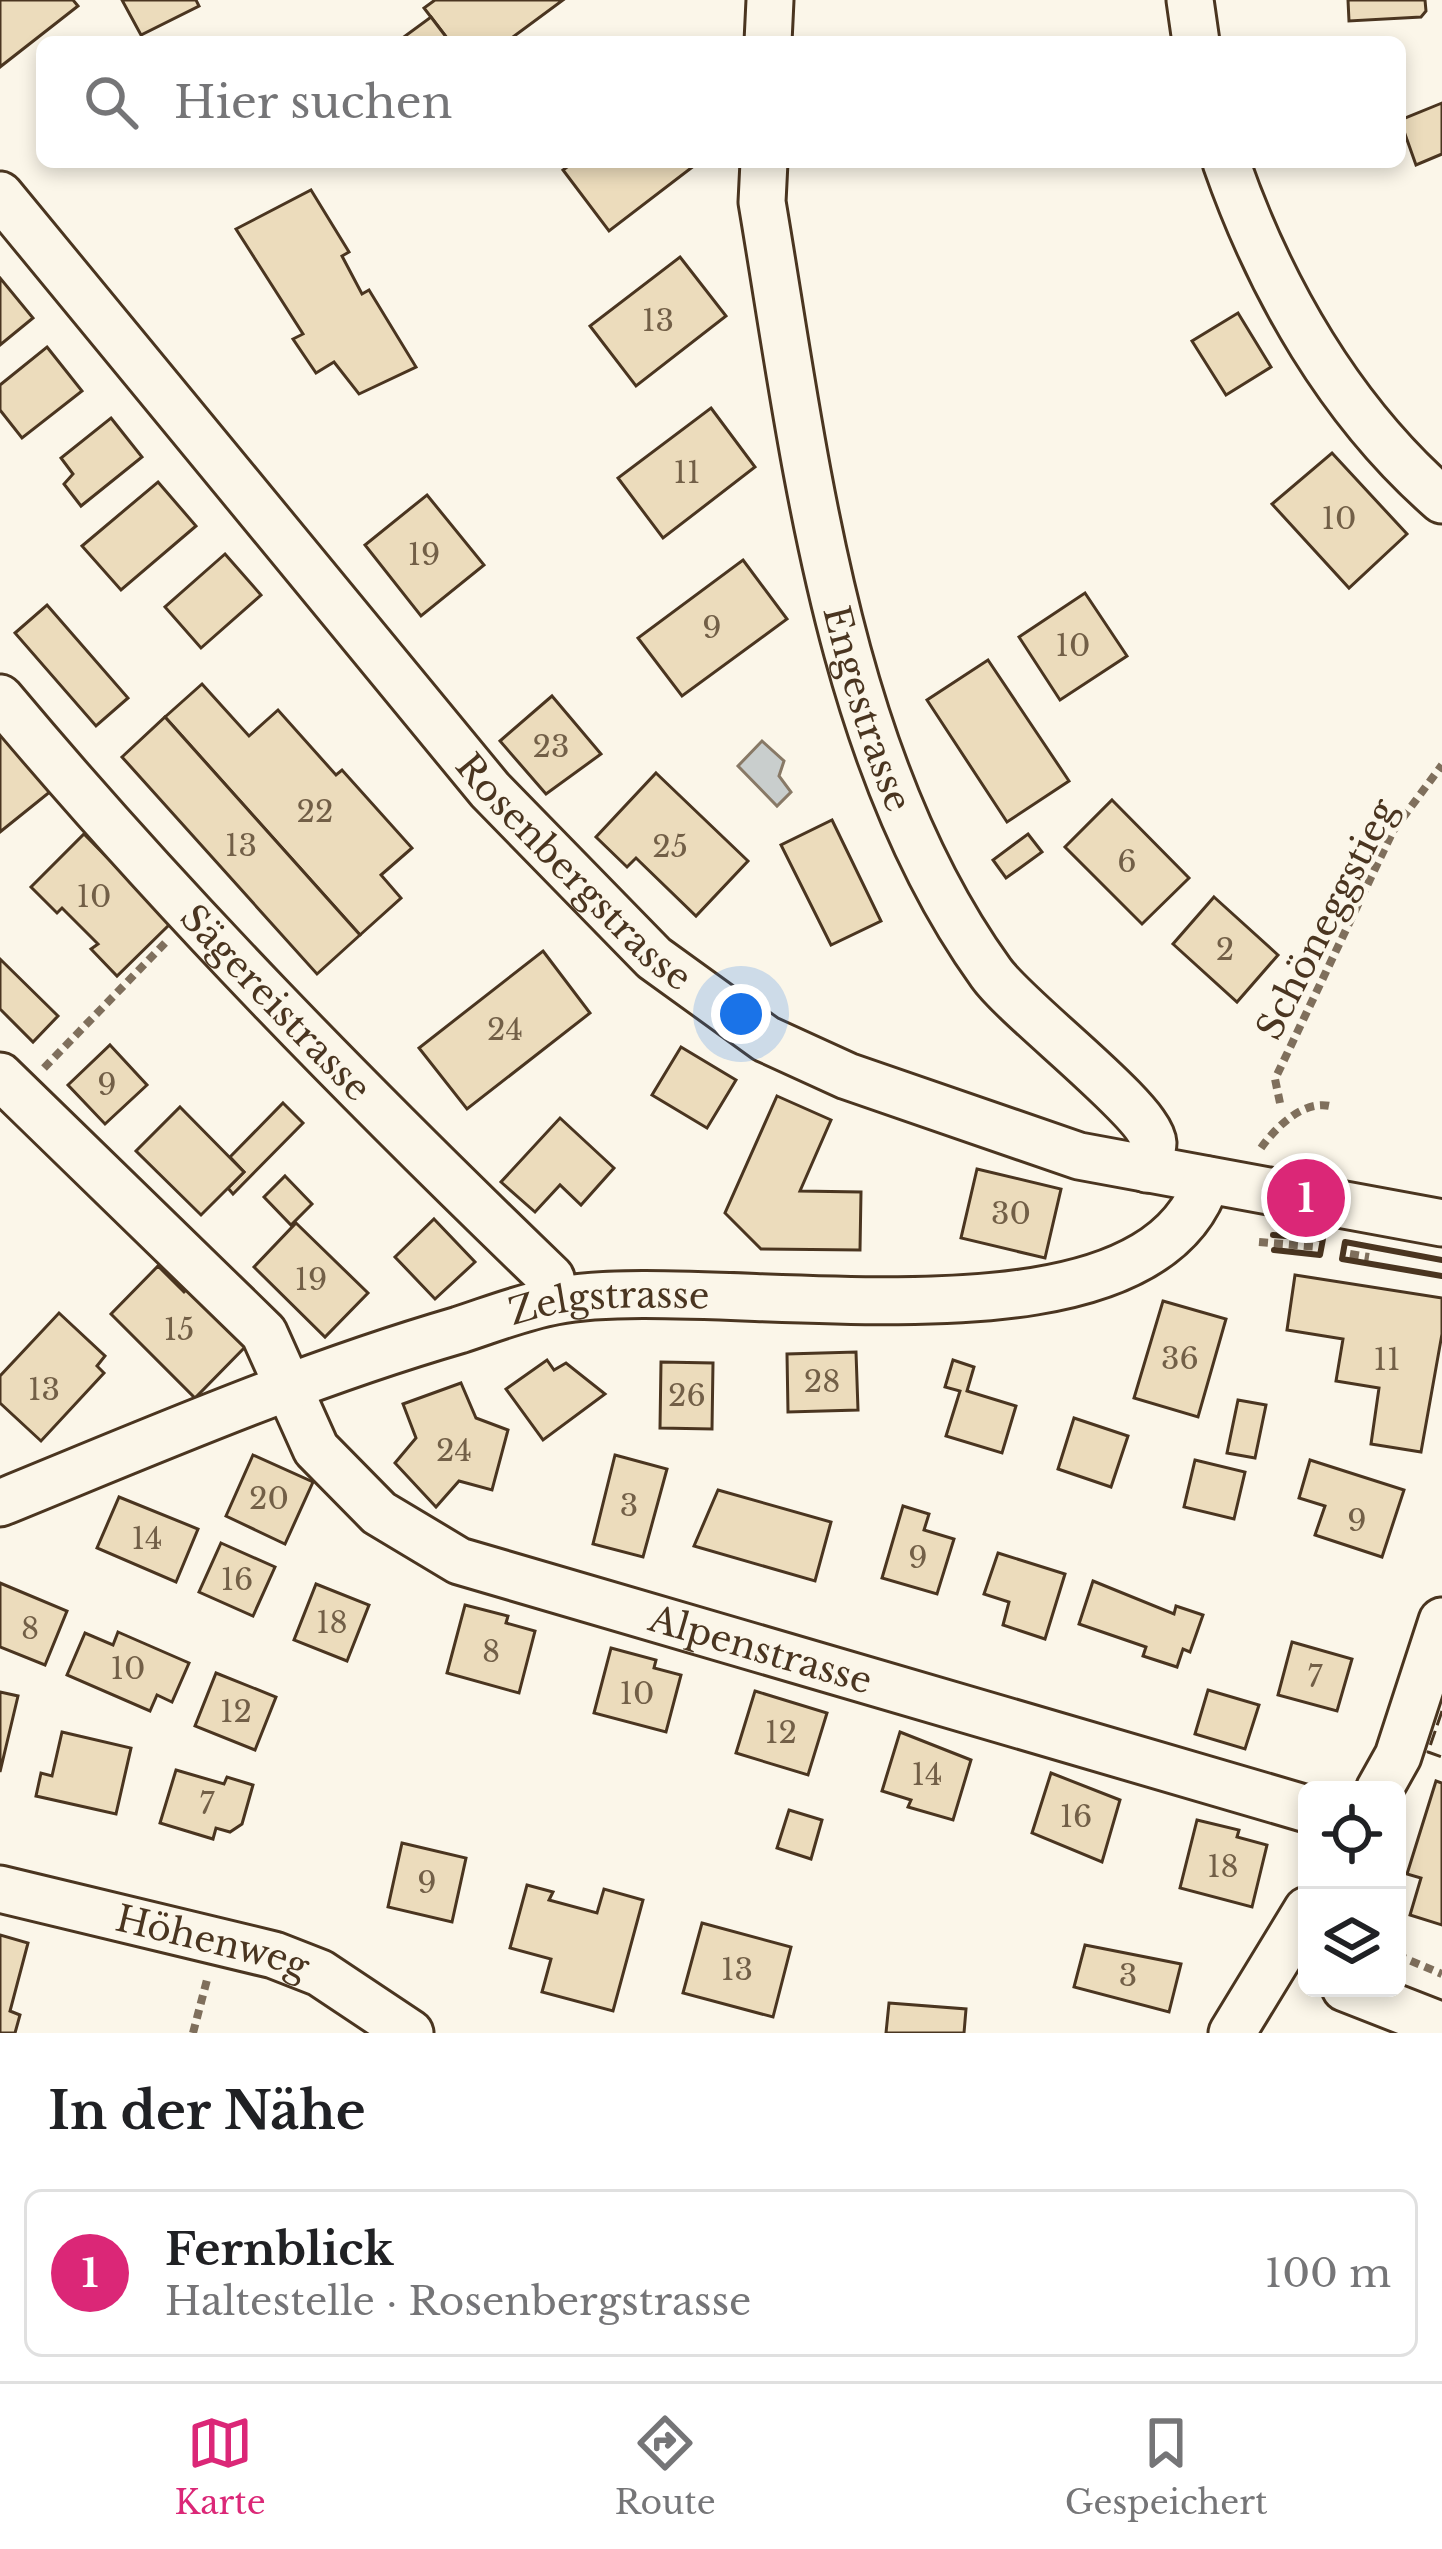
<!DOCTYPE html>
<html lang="de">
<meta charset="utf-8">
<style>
body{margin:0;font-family:"Libre Baskerville",serif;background:#f6f6f6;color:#202124}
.controls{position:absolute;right:36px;bottom:36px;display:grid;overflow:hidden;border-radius:18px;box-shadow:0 6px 18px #0003}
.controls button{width:108px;height:108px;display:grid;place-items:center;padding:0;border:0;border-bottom:3px solid #e0e0e0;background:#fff;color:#202124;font:60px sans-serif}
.you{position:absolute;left:741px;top:1014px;width:42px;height:42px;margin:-30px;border:9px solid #fff;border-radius:50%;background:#1a73e8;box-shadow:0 0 0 18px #1a73e833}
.badge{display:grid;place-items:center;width:78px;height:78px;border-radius:50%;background:#db2777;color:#fff;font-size:39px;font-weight:700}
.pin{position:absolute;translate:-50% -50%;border:6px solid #fff;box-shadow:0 3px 12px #0006}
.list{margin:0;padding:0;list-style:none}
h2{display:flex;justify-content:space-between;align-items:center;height:156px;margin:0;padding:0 48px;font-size:51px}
h2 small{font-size:39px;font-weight:400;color:#757577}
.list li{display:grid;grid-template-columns:78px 1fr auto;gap:36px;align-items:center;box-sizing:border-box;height:168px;margin:0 24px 24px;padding:0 24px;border:3px solid #e0e0e0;border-radius:18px}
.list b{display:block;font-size:45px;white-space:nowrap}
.list p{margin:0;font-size:39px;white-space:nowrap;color:#757577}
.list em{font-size:39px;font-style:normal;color:#757577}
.icon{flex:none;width:66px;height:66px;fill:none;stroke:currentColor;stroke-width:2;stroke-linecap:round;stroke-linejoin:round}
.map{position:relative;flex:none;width:1442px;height:2033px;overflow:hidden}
.search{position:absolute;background:#fff;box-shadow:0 6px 18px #0003;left:36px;right:36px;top:36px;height:132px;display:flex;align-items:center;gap:30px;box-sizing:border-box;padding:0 42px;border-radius:18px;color:#757577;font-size:45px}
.sheet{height:348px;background:#fff}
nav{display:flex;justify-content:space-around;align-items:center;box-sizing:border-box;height:168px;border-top:3px solid #e0e0e0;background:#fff;font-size:33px;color:#757577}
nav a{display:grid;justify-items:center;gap:6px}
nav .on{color:#db2777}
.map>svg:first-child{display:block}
.water{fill:#c9cecd;stroke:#887966;stroke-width:3}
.building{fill:#ecdcbc;stroke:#4a3520;stroke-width:3}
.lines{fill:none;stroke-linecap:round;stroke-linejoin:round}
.minor-casing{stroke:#4a3520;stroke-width:51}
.path{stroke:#7f6f5c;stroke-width:8;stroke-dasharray:9 6;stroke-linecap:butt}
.minor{stroke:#fbf6e9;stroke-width:45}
.fence{stroke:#4a3520;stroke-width:3;stroke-dasharray:15 6;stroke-linecap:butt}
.wall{stroke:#4a3520;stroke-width:6}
.labels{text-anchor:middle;stroke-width:9;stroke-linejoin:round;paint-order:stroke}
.number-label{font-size:30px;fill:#725f47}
.street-label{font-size:36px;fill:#4a3520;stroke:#fbf6e9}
</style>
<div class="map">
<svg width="1442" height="2033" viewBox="0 0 1442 2033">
<rect width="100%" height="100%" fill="#fbf6e9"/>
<path class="water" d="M762 741 784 761 779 776 791 792 777 806 738 766Z"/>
<g class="building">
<path d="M0 0H73L78 6 0 67Z"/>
<path d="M122 0H196L199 6 141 35Z"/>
<path d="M435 0H563L506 42H450L424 8Z"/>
<path d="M1348 0H1425L1426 11 1421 17 1349 21Z"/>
<path d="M431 17 450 42H397Z"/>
<path d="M1442 103V154L1416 165 1400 120Z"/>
<path d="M574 162H699L609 231 563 170Z"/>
<path d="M311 190 349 252 342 256 362 294 369 290 416 367 359 394 334 362 316 373 293 339 303 334 236 229Z"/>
<path d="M680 257 726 316 636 386 590 326Z"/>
<path d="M0 278 33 318 0 345Z"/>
<path d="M1238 313 1271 367 1226 395 1192 341Z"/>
<path d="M47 347 82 391 22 438 0 410V385Z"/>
<path d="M711 408 755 467 663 538 618 478Z"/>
<path d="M111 418 142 457 81 506 64 484 73 474 61 458Z"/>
<path d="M1332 453 1407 534 1349 588 1272 504Z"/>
<path d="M158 482 196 526 121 590 82 546Z"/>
<path d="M427 495 484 565 421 616 365 545Z"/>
<path d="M225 554 261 595 201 648 165 607Z"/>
<path d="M743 560 787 619 682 696 638 638Z"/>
<path d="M1085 593 1127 656 1060 700 1019 637Z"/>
<path d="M47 605 128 698 96 726 15 633Z"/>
<path d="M988 660 1069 781 1007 822 927 700Z"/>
<path d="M202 684 249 736 278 710 336 775 342 770 412 848 381 875 401 898 360 935 165 717Z"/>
<path d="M552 696 601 754 546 794 500 741Z"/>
<path d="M165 717 360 935 317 974 122 757Z"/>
<path d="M0 726 51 791 0 832Z"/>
<path d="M656 773 748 861 696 916 636 858 627 867 596 837Z"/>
<path d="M1112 800 1189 878 1142 924 1065 847Z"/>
<path d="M832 820 881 921 831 945 781 845Z"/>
<path d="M84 834 171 923 117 976 91 949 98 944 62 908 57 913 31 887Z"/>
<path d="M1028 834 1042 852 1006 878 993 860Z"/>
<path d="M1214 897 1278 955 1237 1002 1173 944Z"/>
<path d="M543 951 590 1013 467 1109 419 1048Z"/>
<path d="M0 959 58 1016 33 1042 0 1009Z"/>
<path d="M110 1045 147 1085 105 1124 68 1085Z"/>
<path d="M681 1047 736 1080 707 1128 652 1095Z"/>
<path d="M777 1096 831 1120 800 1191 861 1192 860 1250 761 1249 725 1213Z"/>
<path d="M283 1103 303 1123 233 1194 228 1188 244 1172 230 1157Z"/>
<path d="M180 1107 244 1172 201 1215 136 1151Z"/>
<path d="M560 1118 614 1168 581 1205 560 1185 535 1212 501 1182Z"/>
<path d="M977 1169 1061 1189 1045 1258 961 1238Z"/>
<path d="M285 1176 312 1204 291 1225 264 1197Z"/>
<path d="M434 1219 475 1262 435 1299 395 1257Z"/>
<path d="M296 1223 368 1293 325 1337 254 1267Z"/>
<path d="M158 1266 184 1292 188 1288 247 1345 195 1398 111 1314Z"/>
<path d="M1295 1275 1442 1298V1334L1421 1452 1371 1444 1379 1388 1336 1381 1343 1339 1287 1330Z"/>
<path d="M1163 1301 1226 1319 1198 1417 1134 1398Z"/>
<path d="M59 1313 105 1356 97 1366 104 1373 41 1441 0 1403V1376Z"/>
<path d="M856 1352 858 1410 788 1412 787 1354Z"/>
<path d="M547 1360 554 1370 566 1363 605 1394 543 1440 506 1389Z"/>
<path d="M953 1360 974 1367 967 1391 1016 1406 1002 1453 946 1436 960 1391 945 1387Z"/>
<path d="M661 1362 713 1363 712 1429 660 1428Z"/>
<path d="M461 1383 476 1418 508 1430 492 1490 459 1481 436 1507 395 1463 416 1438 403 1404Z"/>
<path d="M1238 1400 1266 1405 1255 1458 1227 1453Z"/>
<path d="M1074 1418 1128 1436 1111 1487 1058 1469Z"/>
<path d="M253 1455 313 1482 285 1544 226 1516Z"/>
<path d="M615 1455 667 1469 643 1557 593 1544Z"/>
<path d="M1195 1460 1245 1472 1234 1519 1184 1507Z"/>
<path d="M1310 1460 1404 1490 1382 1557 1315 1535 1325 1506 1299 1498Z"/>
<path d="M718 1490 831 1522 815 1581 694 1546Z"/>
<path d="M119 1497 198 1529 176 1582 97 1548Z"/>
<path d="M903 1506 929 1514 924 1530 954 1539 937 1594 882 1578Z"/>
<path d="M221 1543 275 1567 253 1616 199 1592Z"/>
<path d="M998 1553 1065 1574 1045 1639 1003 1625 1009 1602 984 1594Z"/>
<path d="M1093 1581 1174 1614 1176 1606 1203 1615 1190 1652 1183 1649 1177 1667 1143 1656 1146 1647 1079 1624Z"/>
<path d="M0 1583 67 1611 45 1665 0 1647Z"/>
<path d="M316 1584 369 1605 347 1661 294 1640Z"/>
<path d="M465 1605 508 1616 506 1623 535 1631 519 1693 447 1673Z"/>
<path d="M118 1632 189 1663 172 1702 157 1695 150 1711 67 1675 85 1633 113 1645Z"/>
<path d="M1292 1642 1352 1659 1337 1711 1278 1695Z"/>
<path d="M611 1648 656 1660 654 1668 681 1675 666 1732 594 1713Z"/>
<path d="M216 1673 276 1697 255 1750 195 1726Z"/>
<path d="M1208 1690 1259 1705 1245 1749 1195 1734Z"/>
<path d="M755 1691 827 1713 808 1775 736 1753Z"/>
<path d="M0 1692 18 1696 0 1772Z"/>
<path d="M62 1732 131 1748 116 1814 36 1796 41 1773 52 1776Z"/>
<path d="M900 1732 971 1760 953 1820 908 1807 911 1800 882 1791Z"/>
<path d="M176 1770 224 1784 227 1777 253 1785 242 1824 230 1832 216 1828 213 1839 160 1823Z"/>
<path d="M1051 1773 1120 1800 1102 1862 1032 1833Z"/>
<path d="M1436 1781 1442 1783V1925L1410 1915 1421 1878 1407 1874Z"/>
<path d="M789 1810 822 1820 811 1859 777 1848Z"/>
<path d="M1197 1820 1239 1830 1237 1837 1267 1845 1252 1907 1180 1888Z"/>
<path d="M402 1843 466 1858 452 1922 388 1907Z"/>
<path d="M527 1885 553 1892 549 1900 597 1913 604 1889 643 1900 613 2011 542 1992 551 1959 510 1948Z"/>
<path d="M702 1923 791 1947 773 2017 683 1993Z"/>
<path d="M0 1935 28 1943 10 2011 20 2015 15 2033H0Z"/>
<path d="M1085 1945 1181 1964 1169 2012 1074 1987Z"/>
<path d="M889 2003 966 2009 964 2033H886Z"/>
</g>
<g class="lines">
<g class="minor-casing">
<g id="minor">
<path d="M1190 0 1196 42"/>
<path d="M768 42 770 0"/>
<path id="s1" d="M764 162 762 202C805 456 837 760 991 973 1018 1011 1151 1110 1153 1143 1153 1150 1149 1162 1147 1169"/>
<path d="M1226 162C1270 288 1340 411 1442 500"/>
<path id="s2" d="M0 195 490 790 654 958 766 1039 847 1076 1079 1156 1442 1223"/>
<path id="s3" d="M0 698C171 902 359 1093 551 1278L556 1300"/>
<path id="s4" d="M0 1076 264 1333 316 1449 379 1513 459 1561 1307 1809"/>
<path id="s5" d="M0 1503C152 1441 301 1376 459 1330 490 1320 522 1307 555 1301 710 1270 1145 1371 1207 1180"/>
<path d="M1379 1790 1398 1756 1442 1621"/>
<path id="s6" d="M0 1889 274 1955 320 1973 410 2033"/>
<path d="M1345 1988 1442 2026"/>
<path d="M1232 2033 1307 1910"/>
</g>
</g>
<g class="path">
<path d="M44 1068 167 941"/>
<path d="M1280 1103 1275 1079 1393 831 1442 765"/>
<path d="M1261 1148C1276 1127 1303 1100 1330 1106"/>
<path d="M1259 1242 1317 1247"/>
<path d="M1350 1254 1369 1257"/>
<path d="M1397 1955 1442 1974"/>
<path d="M193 2033 208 1976"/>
</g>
<use href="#minor" class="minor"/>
<path class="fence" d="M1442 1711 1428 1752 1442 1757"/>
<g class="wall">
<path d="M1273 1235 1323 1239 1320 1255 1274 1250"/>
<path d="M1442 1260 1345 1242 1342 1259 1442 1276"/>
</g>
</g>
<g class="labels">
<g class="number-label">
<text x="658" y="331">13</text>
<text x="687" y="483">11</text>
<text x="1339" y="529">10</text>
<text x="424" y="565">19</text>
<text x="712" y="638">9</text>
<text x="1073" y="656">10</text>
<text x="551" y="757">23</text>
<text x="315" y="822">22</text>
<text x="241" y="856">13</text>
<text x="670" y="857">25</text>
<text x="1127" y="872">6</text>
<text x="94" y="907">10</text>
<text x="1225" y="960">2</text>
<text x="505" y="1040">24</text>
<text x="107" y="1095">9</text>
<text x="1011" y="1224">30</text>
<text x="311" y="1290">19</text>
<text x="179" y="1340">15</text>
<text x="1180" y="1369">36</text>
<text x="1387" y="1370">11</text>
<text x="822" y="1392">28</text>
<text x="44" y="1400">13</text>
<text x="687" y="1406">26</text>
<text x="454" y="1461">24</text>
<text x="269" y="1509">20</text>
<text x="629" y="1516">3</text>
<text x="1357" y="1531">9</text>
<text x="147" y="1549">14</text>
<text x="918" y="1568">9</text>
<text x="237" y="1590">16</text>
<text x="332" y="1633">18</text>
<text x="30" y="1639">8</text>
<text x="491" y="1662">8</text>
<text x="128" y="1679">10</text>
<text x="1315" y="1687">7</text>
<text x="637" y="1704">10</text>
<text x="236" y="1722">12</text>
<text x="781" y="1743">12</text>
<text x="927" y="1785">14</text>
<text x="207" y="1814">7</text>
<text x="1076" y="1827">16</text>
<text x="1223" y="1877">18</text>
<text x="427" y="1893">9</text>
<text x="737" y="1980">13</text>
<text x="1128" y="1986">3</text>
</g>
<g class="street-label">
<text dy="13" stroke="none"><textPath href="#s1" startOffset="558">Engestrasse</textPath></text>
<text dy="13" stroke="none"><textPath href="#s2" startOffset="888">Rosenbergstrasse</textPath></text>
<text transform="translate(1326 919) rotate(-63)" y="13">Schöneggstieg</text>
<text dy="13" stroke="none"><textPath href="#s3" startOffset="411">Sägereistrasse</textPath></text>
<text dy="13" stroke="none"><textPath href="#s5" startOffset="645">Zelgstrasse</textPath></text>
<text dy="13" stroke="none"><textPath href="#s4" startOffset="993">Alpenstrasse</textPath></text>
<text dy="13" stroke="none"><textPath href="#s6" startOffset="219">Höhenweg</textPath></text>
</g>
</g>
</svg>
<div class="controls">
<button><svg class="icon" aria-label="locate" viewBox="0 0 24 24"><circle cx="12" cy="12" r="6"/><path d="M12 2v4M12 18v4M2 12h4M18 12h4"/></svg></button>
<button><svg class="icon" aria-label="layers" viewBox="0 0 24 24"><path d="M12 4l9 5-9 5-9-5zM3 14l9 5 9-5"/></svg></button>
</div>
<div class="you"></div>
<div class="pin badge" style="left:1306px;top:1198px">1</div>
<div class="search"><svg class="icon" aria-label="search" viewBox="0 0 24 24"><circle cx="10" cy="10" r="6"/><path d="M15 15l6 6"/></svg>Hier suchen</div>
</div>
<section class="sheet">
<h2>In der Nähe<small></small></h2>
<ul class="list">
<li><span class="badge">1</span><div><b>Fernblick</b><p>Haltestelle · Rosenbergstrasse</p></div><em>100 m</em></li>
</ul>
</section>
<nav>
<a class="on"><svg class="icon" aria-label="map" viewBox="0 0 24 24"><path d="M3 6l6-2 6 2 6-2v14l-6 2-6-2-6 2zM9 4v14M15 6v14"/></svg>Karte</a>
<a><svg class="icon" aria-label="directions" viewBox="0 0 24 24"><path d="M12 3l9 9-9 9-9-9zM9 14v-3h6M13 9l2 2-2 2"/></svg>Route</a>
<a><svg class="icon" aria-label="saved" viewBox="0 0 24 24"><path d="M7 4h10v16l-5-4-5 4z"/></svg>Gespeichert</a>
</nav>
